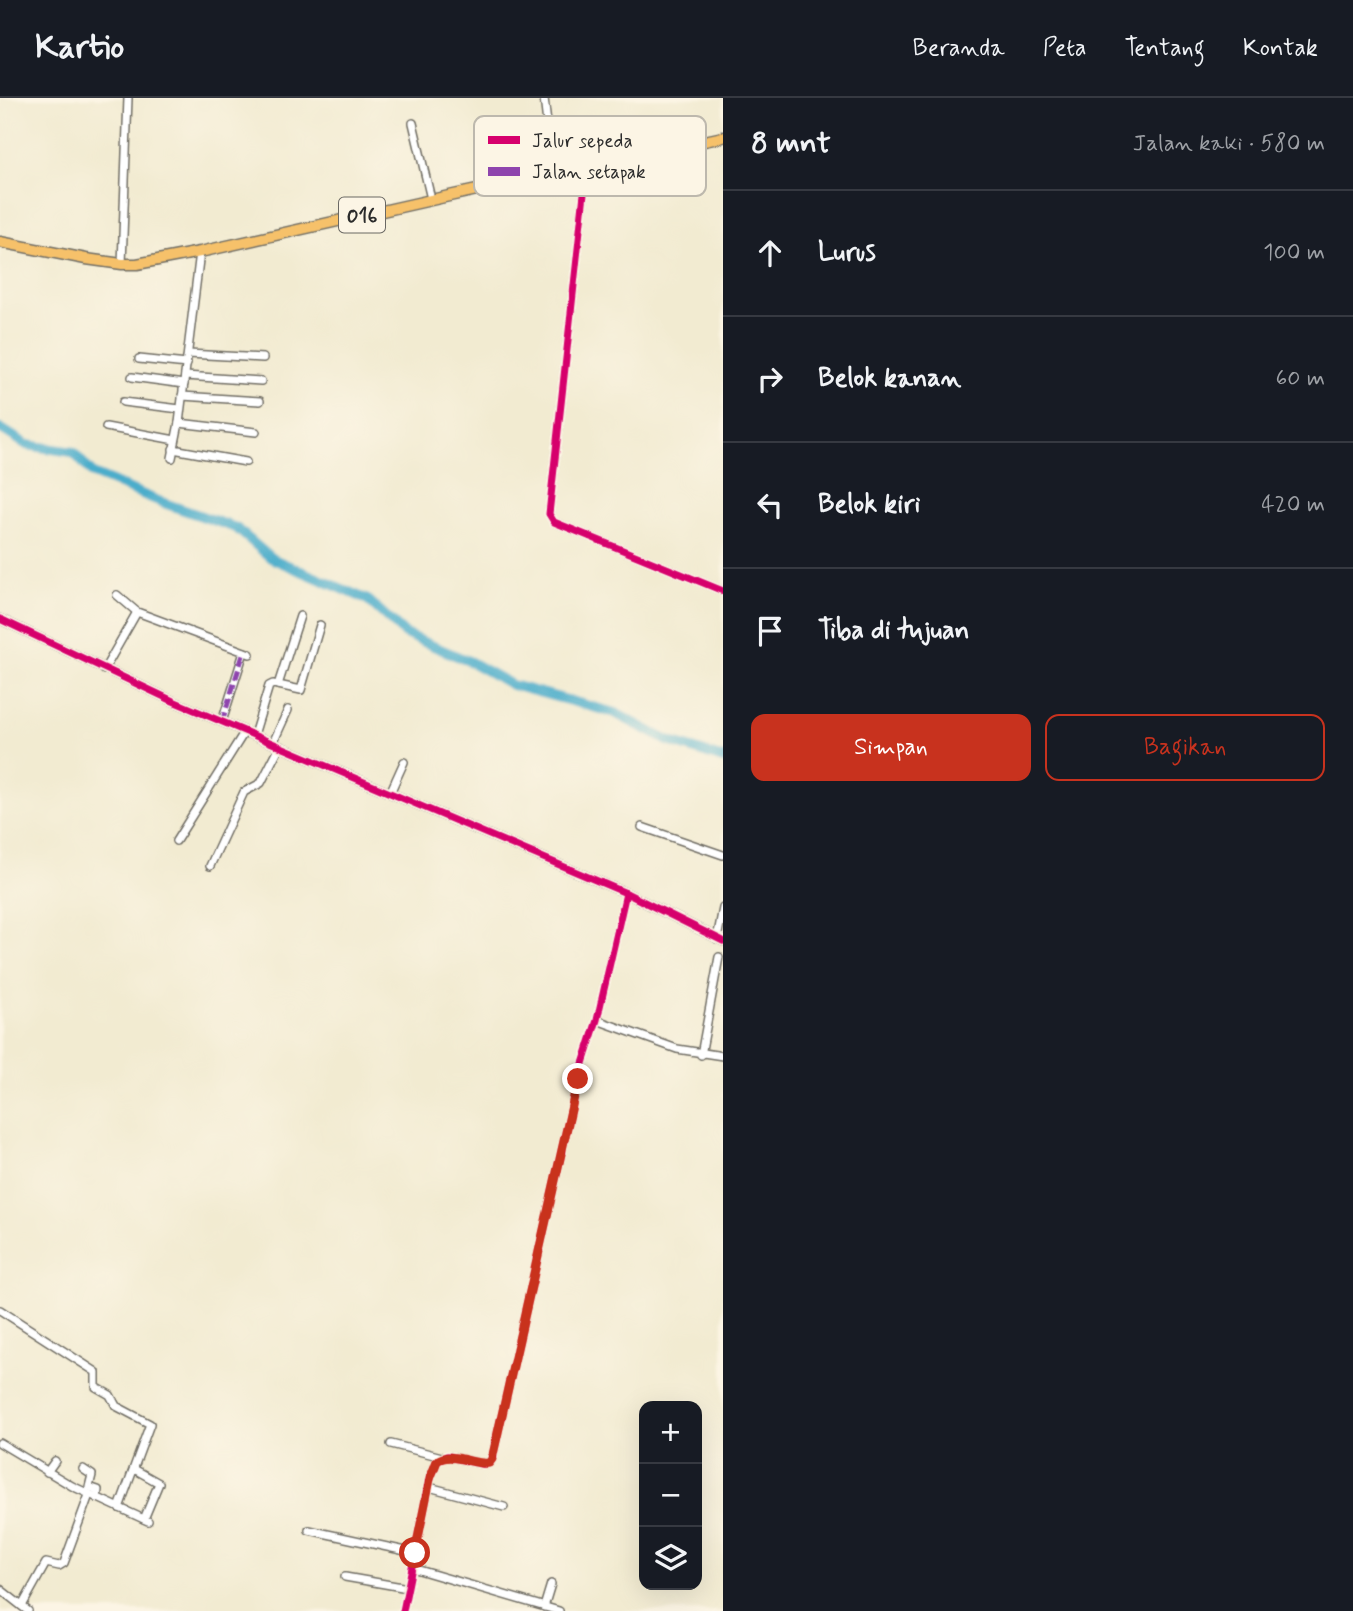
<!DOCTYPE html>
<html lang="id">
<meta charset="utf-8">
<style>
body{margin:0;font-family:Mynerve,sans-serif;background:#242831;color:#f1f3f6}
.controls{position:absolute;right:21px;bottom:21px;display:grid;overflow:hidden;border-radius:14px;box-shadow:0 7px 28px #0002}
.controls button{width:63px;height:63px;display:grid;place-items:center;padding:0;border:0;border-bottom:2px solid #363941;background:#171b24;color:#f1f3f6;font:35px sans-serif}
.stop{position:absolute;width:21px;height:21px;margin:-16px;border:5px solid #c8321e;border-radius:50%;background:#fff}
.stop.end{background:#c8321e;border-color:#fff;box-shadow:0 2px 7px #0008}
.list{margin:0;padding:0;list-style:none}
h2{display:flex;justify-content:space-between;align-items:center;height:91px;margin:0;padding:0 28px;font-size:30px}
h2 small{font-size:23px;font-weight:400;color:#9ea1a6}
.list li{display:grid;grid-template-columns:46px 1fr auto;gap:21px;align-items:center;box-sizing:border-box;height:126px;padding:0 28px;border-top:2px solid #363941}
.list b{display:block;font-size:26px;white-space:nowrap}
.list em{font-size:23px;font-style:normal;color:#9ea1a6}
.actions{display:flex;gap:14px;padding:21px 28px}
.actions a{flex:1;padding:16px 0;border:2px solid #c8321e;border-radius:14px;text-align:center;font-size:24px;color:#c8321e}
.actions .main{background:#c8321e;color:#fff}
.icon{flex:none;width:38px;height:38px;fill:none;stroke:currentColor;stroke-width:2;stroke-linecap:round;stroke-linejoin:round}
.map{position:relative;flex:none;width:723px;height:1513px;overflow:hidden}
header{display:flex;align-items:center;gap:42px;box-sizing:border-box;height:98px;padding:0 35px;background:#171b24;border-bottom:2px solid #363941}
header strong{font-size:33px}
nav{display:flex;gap:38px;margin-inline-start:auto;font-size:24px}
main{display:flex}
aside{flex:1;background:#171b24}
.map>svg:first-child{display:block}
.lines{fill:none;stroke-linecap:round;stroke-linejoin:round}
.river{stroke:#4cadcb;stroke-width:10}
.minor-casing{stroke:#716e65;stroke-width:10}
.tertiary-casing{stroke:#716e65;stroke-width:11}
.primary-casing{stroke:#716e65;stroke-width:13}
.minor{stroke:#fff;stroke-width:7}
.tertiary{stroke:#fff;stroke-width:9}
.primary{stroke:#f6c16b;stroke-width:10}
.quiet{stroke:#8e44ad;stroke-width:5;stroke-dasharray:10 5;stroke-linecap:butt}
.cycleway-casing{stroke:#fcf5e5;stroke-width:11}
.cycleway{stroke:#d6006c;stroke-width:7}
.route{stroke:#c8321e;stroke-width:9}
.labels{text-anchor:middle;stroke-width:7;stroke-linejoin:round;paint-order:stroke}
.shield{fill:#fcf5e5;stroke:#6a6863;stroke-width:2}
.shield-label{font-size:21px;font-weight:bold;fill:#2b2b2b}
.key{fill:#fcf5e5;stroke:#bdb8ad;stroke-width:2}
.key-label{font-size:19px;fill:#2b2b2b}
</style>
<header>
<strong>Kartio</strong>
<nav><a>Beranda</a><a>Peta</a><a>Tentang</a><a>Kontak</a></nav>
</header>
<main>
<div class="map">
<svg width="723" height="1513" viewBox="0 0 723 1513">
<rect width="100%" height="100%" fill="#fcf5e5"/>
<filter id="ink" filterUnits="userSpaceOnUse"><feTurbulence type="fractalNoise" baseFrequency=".0143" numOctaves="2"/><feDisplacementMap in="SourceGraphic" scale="14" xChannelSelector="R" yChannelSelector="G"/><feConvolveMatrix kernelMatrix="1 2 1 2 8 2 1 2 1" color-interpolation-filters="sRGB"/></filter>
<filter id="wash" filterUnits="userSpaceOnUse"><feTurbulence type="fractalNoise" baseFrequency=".00686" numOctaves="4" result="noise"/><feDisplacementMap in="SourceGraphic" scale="28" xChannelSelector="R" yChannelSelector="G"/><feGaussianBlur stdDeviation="1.57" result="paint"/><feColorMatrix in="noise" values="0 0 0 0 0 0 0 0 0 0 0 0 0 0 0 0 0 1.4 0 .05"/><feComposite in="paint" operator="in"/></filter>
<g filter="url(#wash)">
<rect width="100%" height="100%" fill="#f2ebd1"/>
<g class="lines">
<path class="river" d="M0 330 27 347 73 354 93 376 161 404 236 430 271 460 368 502 405 536 471 564 512 587 615 615 668 643 723 661"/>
</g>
</g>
<g filter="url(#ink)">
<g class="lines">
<g class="minor-casing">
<g id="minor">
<path d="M544 0 553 76"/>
<path d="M413 25 431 101"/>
<path d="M587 68 549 416 554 424 723 493"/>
<path d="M122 166 128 0"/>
<path d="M188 256 263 260"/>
<path d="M139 261 187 266"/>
<path d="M185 278 261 283"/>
<path d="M132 279 184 286"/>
<path d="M182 298 260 303"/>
<path d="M123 304 180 311"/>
<path d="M179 325 256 334"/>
<path d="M106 329 175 342"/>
<path d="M173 351 246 364"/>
<path d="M172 360 179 325 200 154"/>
<path d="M117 497 137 514 250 556"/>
<path d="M104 572 137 514"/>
<path d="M278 587 301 592 320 527"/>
<path d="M222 624 244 554"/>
<path d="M254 637 269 588 273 586 278 587 300 518"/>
<path d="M273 645 288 612"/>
<path d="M390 695 404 664"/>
<path d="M642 729 723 757"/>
<path d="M176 743 245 633"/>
<path d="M210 768 244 694 261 685 280 648"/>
<path d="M717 841 723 810"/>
<path d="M597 922 677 951 723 958"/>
<path d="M701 957 719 859"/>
<path d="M0 1212 96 1274V1289L110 1297 116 1308 150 1326 119 1410"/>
<path d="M0 1345 72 1388 148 1423"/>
<path d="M391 1346 442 1359"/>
<path d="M83 1371 92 1377 89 1389 98 1392 97 1400"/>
<path d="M134 1371 159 1385 144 1421"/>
<path d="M47 1374 55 1363"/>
<path d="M429 1389 504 1409"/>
<path d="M309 1432 415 1455"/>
<path d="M412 1470 559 1513"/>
<path d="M345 1479 408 1490"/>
<path d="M0 1491 28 1513"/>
<path d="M22 1508 46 1465 59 1468 64 1465 89 1397"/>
<path d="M544 1509 551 1486"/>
<path d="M403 1513 430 1381 437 1363 447 1358 483 1366 489 1365 492 1361 578 981 597 922 626 795"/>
</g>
</g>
<g class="tertiary-casing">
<path id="tertiary" d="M0 521 173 603 626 795 723 843"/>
</g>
<g class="primary-casing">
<path id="primary" d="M0 144 86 161 122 166H137L200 154 440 100 723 39"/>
</g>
<use href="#minor" class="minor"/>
<use href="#tertiary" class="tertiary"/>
<use href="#primary" class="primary"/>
<path class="quiet" d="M222 624 244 554"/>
<g class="cycleway-casing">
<g id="cycleway">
<path d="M587 68 549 416 554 424 723 493"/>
<path d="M0 521 173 603 626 795 723 843"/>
<path d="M403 1513 430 1381 437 1363 447 1358 483 1366 489 1365 492 1361 578 981 597 922 626 795"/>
</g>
</g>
<use href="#cycleway" class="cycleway"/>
</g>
</g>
<g class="lines" filter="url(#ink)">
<path class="route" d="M415 1455 430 1381 437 1363C452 1353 472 1367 489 1365L492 1361 578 981"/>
</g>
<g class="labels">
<rect class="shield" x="339" y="99.5" width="46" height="35" rx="5"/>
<g class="shield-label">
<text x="362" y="124">016</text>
</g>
</g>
<rect x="474" y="18" width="232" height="80" rx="10" class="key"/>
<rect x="488" y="38" width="32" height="8" fill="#d6006c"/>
<rect x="488" y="69" width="32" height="9" fill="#8e44ad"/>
<g class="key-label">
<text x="532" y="49">Jalur sepeda</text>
<text x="532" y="80">Jalan setapak</text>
</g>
</svg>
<div class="controls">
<button>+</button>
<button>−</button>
<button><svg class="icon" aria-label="layers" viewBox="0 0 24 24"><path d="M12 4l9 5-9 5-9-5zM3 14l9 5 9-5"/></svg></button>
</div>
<div class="stop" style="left:415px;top:1455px"></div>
<div class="stop end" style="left:578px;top:981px"></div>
</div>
<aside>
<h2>8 mnt<small>Jalan kaki · 580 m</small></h2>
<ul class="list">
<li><svg class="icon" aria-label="ahead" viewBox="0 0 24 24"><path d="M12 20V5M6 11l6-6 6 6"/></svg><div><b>Lurus</b></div><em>100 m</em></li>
<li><svg class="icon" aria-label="right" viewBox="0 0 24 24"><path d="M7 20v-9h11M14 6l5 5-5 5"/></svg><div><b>Belok kanan</b></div><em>60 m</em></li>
<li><svg class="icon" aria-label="left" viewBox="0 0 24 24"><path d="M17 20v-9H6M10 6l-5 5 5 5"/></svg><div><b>Belok kiri</b></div><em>420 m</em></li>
<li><svg class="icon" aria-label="arrive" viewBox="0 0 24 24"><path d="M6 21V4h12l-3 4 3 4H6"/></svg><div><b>Tiba di tujuan</b></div></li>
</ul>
<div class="actions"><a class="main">Simpan</a><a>Bagikan</a></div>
</aside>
</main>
